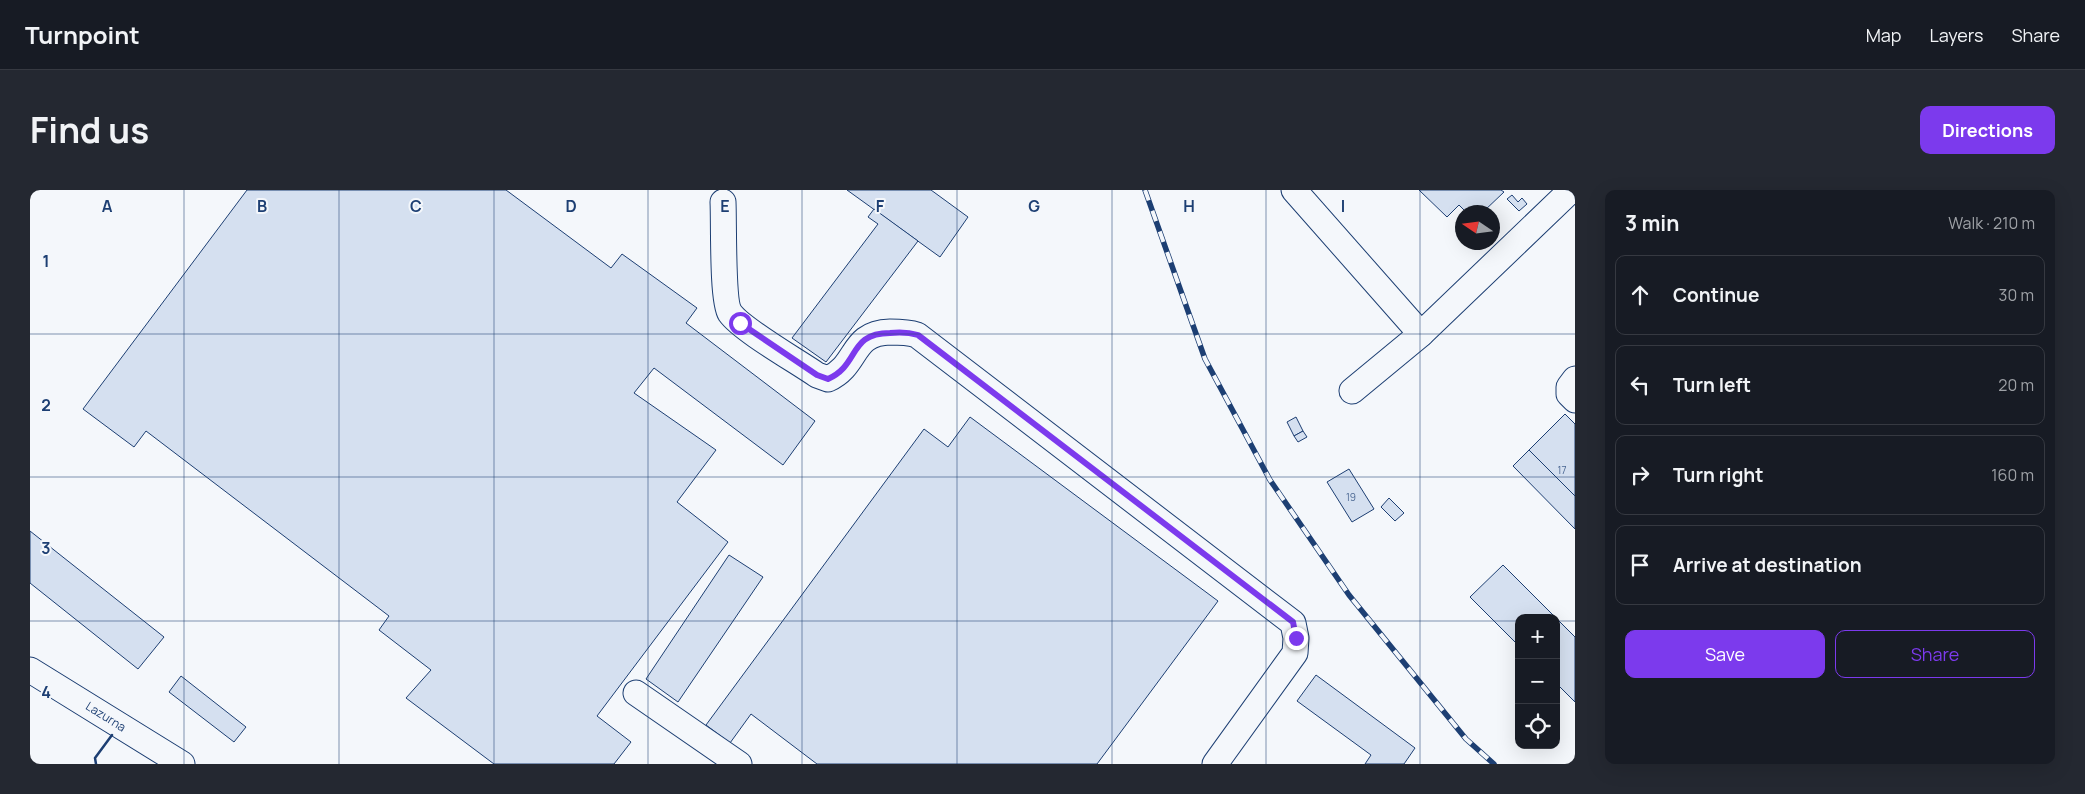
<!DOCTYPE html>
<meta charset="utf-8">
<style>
body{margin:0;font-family:Manrope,sans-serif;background:#242831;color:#f1f3f6}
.controls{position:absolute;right:15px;bottom:15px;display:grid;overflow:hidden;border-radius:10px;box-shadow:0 5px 20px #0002}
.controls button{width:45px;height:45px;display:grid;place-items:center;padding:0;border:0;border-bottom:1px solid #363941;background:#171b24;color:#f1f3f6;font:25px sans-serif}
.compass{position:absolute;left:1425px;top:15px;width:45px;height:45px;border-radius:50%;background:#171b24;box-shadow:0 5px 20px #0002;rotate:283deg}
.stop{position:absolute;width:15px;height:15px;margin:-11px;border:4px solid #7c3aed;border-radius:50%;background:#fff}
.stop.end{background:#7c3aed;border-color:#fff;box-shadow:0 1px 5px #0008}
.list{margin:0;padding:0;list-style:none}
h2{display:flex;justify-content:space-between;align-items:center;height:65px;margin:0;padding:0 20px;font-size:21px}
h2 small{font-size:16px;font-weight:400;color:#9ea1a6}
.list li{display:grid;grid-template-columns:32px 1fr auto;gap:15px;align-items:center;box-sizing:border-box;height:80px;margin:0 10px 10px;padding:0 10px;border:1px solid #363941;border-radius:10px}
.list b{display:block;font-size:19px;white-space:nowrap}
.list em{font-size:16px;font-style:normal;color:#9ea1a6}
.actions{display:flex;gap:10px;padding:15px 20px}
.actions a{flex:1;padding:11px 0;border:1px solid #7c3aed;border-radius:10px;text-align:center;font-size:18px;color:#7c3aed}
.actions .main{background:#7c3aed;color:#fff}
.icon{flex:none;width:28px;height:28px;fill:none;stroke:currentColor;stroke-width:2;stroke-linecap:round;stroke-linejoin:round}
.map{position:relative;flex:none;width:1545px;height:574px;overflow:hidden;border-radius:10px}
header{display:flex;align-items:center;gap:30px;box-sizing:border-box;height:70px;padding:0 25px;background:#171b24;border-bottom:1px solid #363941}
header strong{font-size:24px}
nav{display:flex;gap:28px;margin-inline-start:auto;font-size:18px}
.intro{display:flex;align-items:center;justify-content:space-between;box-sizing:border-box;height:120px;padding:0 30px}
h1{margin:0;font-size:35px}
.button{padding:12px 22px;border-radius:10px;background:#7c3aed;color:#fff;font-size:18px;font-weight:700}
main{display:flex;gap:30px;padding:0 30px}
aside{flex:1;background:#171b24;border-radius:10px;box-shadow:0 5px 20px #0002}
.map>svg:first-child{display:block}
.building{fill:#d5e0f0;stroke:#1d3f73}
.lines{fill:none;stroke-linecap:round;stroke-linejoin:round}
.minor-casing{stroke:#1d3f73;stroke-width:27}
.minor{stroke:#f4f7fb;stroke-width:25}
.rail-casing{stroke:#1d3f73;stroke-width:5.5}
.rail{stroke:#f4f7fb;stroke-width:4;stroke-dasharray:11;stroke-linecap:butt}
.wall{stroke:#1d3f73;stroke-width:2.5}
.route{stroke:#7c3aed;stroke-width:6}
.grid{fill:none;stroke:#1d3f73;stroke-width:1;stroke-opacity:0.55}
.labels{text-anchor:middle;stroke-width:4;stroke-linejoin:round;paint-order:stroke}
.number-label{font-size:10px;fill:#4b6792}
.street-label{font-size:12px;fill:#1d3f73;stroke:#f4f7fb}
.grid-label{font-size:16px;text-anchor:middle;font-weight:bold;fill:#1d3f73;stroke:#f4f7fb;stroke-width:4;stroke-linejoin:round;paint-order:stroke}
</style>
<header>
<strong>Turnpoint</strong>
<nav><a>Map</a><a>Layers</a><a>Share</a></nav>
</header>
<div class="intro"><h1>Find us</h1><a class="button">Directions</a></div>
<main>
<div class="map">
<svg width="1545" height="574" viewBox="0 0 1545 574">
<rect width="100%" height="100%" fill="#f4f7fb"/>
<g class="building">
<path d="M217 0H476L581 78 592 64 667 118 656 133 785 231 753 275 624 178 604 203 686 260 647 312 698 352 567 526 601 552 584 574H464L376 508 401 480 349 440 359 426 116 241 104 257 53 219Z"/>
<path d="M817 0H901L938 27 910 67Z"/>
<path d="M1389 0H1471L1474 2 1453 22H1436L1429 15 1417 27Z"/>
<path d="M1482 5 1488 12 1492 8 1497 14 1489 21 1477 9Z"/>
<path d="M844 19 888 51 796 172 762 148 848 34 838 27Z"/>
<path d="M1535 224 1545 234V306L1499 260Z"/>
<path d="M940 227 1188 411 1067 574H787L721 524 700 553 676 535 894 239 918 257Z"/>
<path d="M1266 227 1273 241 1264 246 1257 232Z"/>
<path d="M1273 241 1277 247 1268 252 1264 246Z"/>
<path d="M1499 260 1545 306V339L1483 276Z"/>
<path d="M1319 279 1344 319 1322 332 1297 292Z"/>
<path d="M1359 308 1374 323 1365 331 1351 317Z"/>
<path d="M0 341 134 447 108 479 0 393Z"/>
<path d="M699 365 733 387 648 512 616 489Z"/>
<path d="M1473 375 1526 428H1489V456L1440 407Z"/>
<path d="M1526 428 1545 447V512L1526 493Z"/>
<path d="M1286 485 1385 558 1374 574H1335L1341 565 1267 511Z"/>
<path d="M151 486 216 537 204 552 139 502Z"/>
</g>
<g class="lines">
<g class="minor-casing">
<g id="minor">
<path d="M1264 0 1391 144"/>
<path d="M693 12C694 31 692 111 700 123 712 140 767 171 787 185L798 189C829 175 820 143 860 142 870 142 878 142 887 145L1263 433 1266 448 1265 463 1185 574"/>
<path d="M1545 189 1539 197V204L1545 210"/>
<path d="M1322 201 1391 144 1536 5"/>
<path id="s1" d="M0 480 152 574"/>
<path d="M606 503 709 574"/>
</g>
</g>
<use href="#minor" class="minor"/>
<g class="rail-casing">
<path id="rail" d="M1115 0 1175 169 1240 290 1319 405 1436 549 1464 574"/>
</g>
<use href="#rail" class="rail"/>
<path class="wall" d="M66 574 65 568 82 545"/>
</g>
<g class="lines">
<path class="route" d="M710 133 787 185 798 189C830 175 818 143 860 143 870 142 878 142 888 145L1263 432 1266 448"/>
</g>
<path class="grid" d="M154 0V574M309 0V574M464 0V574M618 0V574M772 0V574M927 0V574M1082 0V574M1236 0V574M1390 0V574M0 144H1545M0 287H1545M0 431H1489M1526 431H1545"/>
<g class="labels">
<g class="number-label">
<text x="1532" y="284">17</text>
<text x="1321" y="311">19</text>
</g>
<g class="street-label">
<text dy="4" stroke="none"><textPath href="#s1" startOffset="89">Lazurna</textPath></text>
</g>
</g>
<g class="grid-label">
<text x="77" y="22">A</text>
<text x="232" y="22">B</text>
<text x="386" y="22">C</text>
<text x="541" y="22">D</text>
<text x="695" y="22">E</text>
<text x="850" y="22">F</text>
<text x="1004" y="22">G</text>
<text x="1159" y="22">H</text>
<text x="1313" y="22">I</text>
<text x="16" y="77">1</text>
<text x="16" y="221">2</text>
<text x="16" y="364">3</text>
<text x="16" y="508">4</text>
</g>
</svg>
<div class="controls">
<button>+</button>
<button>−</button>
<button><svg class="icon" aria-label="locate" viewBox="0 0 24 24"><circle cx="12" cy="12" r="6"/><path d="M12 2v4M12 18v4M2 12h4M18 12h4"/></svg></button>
</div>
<svg class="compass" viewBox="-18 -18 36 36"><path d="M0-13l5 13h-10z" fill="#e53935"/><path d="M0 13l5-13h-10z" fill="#9ea1a6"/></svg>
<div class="stop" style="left:710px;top:133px"></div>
<div class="stop end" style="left:1266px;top:448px"></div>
</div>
<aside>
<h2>3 min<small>Walk · 210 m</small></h2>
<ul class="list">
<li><svg class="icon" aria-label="ahead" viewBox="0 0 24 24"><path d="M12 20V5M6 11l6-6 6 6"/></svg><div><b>Continue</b></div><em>30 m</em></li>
<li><svg class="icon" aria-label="left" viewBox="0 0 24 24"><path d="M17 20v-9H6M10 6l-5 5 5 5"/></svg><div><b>Turn left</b></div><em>20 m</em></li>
<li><svg class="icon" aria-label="right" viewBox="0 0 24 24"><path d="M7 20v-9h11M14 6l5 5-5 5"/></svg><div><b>Turn right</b></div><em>160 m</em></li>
<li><svg class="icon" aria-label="arrive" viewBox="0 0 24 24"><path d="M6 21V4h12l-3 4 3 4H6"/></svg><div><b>Arrive at destination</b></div></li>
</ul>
<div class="actions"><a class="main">Save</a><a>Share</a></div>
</aside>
</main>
